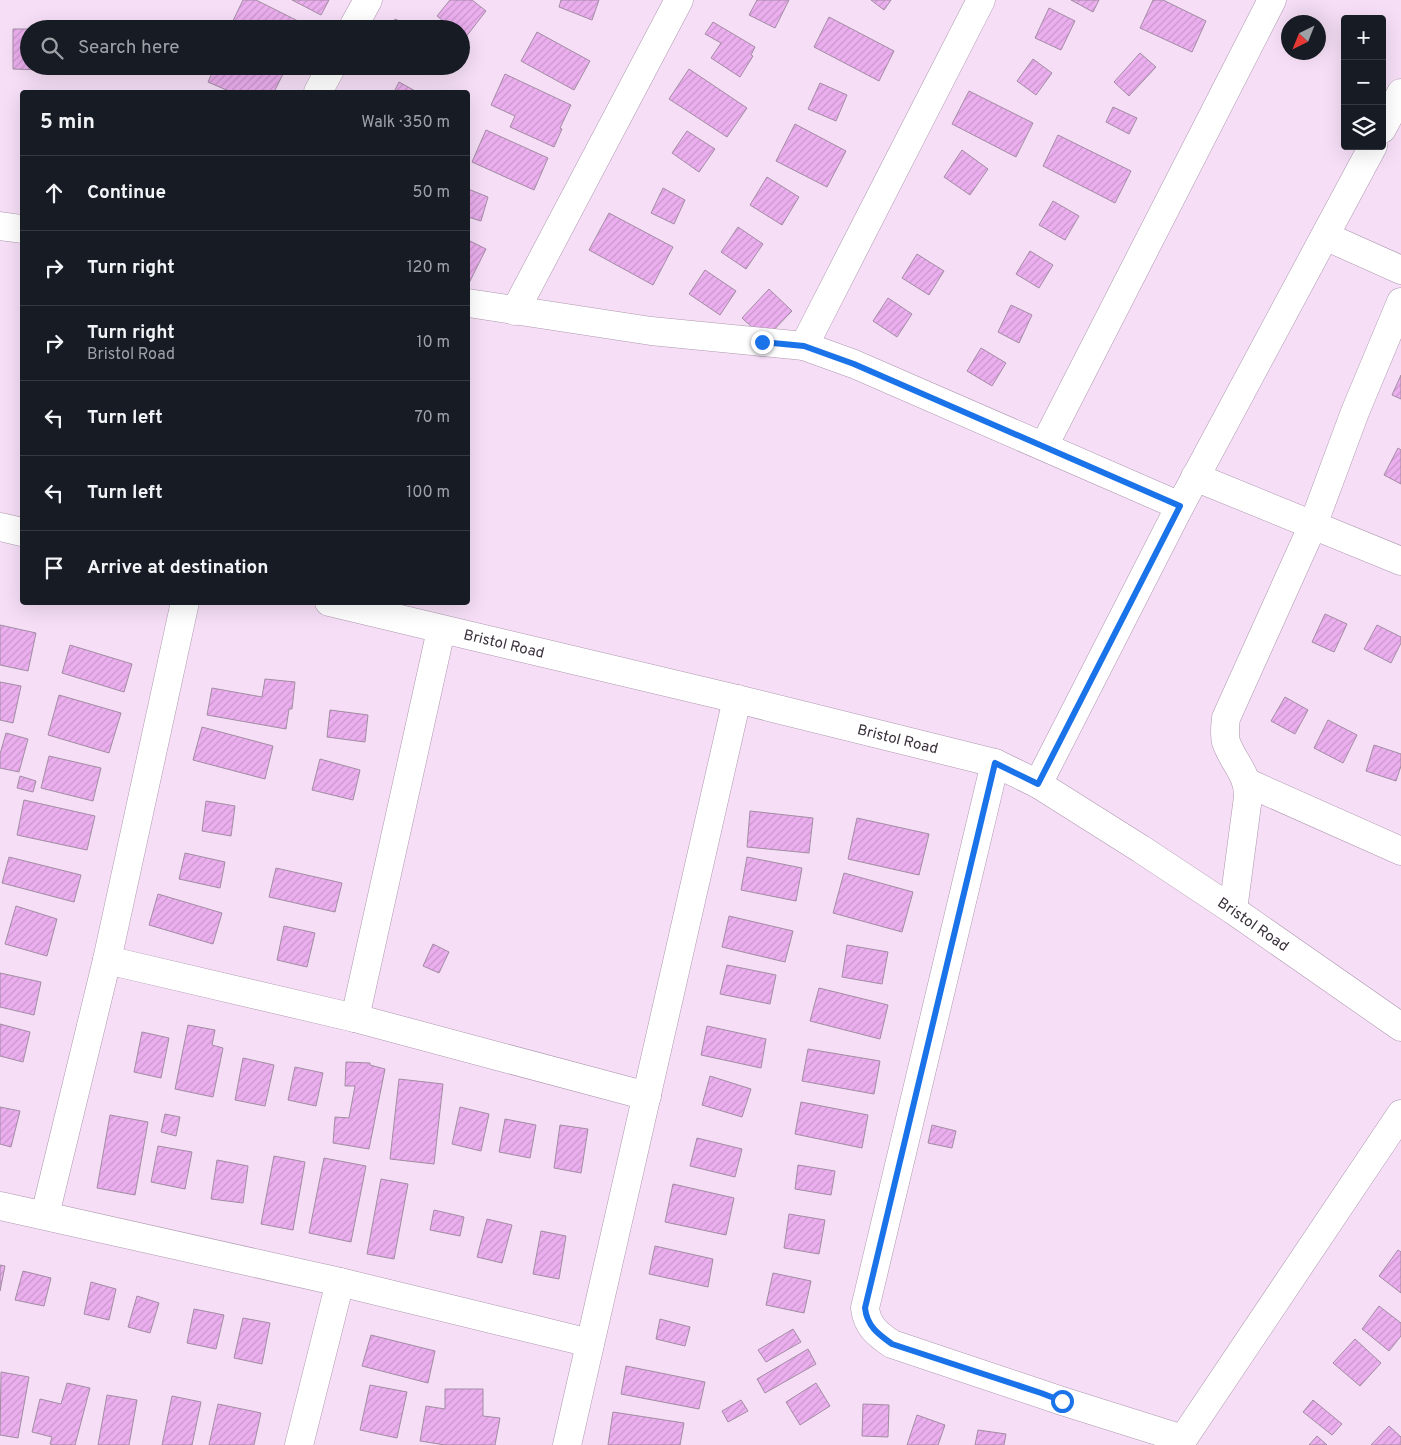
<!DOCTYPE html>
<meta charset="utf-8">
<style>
body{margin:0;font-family:Overpass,sans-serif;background:#242831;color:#f1f3f6}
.controls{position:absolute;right:15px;top:15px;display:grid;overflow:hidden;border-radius:5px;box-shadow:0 5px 20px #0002}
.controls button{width:45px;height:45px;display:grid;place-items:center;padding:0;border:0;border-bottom:1px solid #363941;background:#171b24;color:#f1f3f6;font:25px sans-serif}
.compass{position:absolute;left:1281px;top:15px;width:45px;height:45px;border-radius:50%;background:#171b24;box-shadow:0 5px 20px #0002;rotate:223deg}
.stop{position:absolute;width:15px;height:15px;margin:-11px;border:4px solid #1a73e8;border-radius:50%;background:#fff}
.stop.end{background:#1a73e8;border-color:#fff;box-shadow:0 1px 5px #0008}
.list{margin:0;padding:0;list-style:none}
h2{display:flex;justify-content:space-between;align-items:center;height:65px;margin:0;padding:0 20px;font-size:21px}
h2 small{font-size:16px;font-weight:400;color:#9ea1a6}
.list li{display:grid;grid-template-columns:32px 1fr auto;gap:15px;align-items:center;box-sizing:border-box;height:75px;padding:0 20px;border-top:1px solid #363941}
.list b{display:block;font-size:19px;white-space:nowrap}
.list p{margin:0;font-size:16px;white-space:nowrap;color:#9ea1a6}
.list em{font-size:16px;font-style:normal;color:#9ea1a6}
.icon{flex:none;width:28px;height:28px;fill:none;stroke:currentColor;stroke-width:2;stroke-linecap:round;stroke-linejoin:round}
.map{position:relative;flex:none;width:1401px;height:1445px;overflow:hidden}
.search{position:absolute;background:#171b24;box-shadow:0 5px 20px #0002;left:20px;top:20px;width:450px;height:55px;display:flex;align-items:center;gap:12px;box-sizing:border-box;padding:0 18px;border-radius:28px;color:#9ea1a6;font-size:19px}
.panel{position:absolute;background:#171b24;box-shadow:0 5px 20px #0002;left:20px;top:90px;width:450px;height:515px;border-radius:5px}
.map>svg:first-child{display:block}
.building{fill:url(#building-hatch);stroke:#a28da3}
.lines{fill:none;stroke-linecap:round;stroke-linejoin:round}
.minor-casing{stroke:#ae98af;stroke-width:29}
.minor{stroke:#fff;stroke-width:28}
.route{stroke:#1a73e8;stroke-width:6}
.labels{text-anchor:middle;stroke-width:4;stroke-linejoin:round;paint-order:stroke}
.street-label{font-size:15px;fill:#3a313b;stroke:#f5def6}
</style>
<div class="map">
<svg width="1401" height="1445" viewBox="0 0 1401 1445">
<defs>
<pattern id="building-hatch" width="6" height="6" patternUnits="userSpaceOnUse" patternTransform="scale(1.25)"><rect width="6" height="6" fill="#ebaeee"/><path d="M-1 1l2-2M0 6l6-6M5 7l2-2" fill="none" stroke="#ca96cd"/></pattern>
</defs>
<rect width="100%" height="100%" fill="#f5def6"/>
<g class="building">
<path d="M243 0H256L298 21 294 29H229Z"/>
<path d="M292 0H329L321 15Z"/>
<path d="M450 0H472L486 11 465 38 461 35V29H453L437 16Z"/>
<path d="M561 0H599L592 20 559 7Z"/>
<path d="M757 0H789L775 28 749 15Z"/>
<path d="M871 0H891L884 10Z"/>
<path d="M1071 0H1099L1093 12Z"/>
<path d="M1153 0H1163L1206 21 1192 52 1140 28Z"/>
<path d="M1049 8 1075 21 1061 50 1035 38Z"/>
<path d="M829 17 894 51 879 81 814 47Z"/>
<path d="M395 19 417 29H391Z"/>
<path d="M713 22 755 47 751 55 753 56 740 77 711 58 721 43 705 34Z"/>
<path d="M114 25 115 29H85V26Z"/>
<path d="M13 29H29V66H45V70L13 69Z"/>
<path d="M537 32 590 61 574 90 521 61Z"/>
<path d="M1140 53 1156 67 1129 96 1114 82Z"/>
<path d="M1033 59 1052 73 1036 95 1017 81Z"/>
<path d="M215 66H266L283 74 274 92H231L208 82Z"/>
<path d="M429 66H441L439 71Z"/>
<path d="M689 69 747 108 727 137 669 99Z"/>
<path d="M505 74 571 105 560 128 562 129 554 147 510 127 515 116 491 105Z"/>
<path d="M399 82 417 92H394Z"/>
<path d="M820 83 847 95 836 121 808 109Z"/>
<path d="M969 91 1033 123 1016 157 952 124Z"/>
<path d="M1113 107 1137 118 1129 134 1106 122Z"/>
<path d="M795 124 846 151 827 187 776 161Z"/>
<path d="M486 130 548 158 534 190 472 162Z"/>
<path d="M687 131 715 149 699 172 672 153Z"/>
<path d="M1058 135 1131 171 1115 203 1043 166Z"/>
<path d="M962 150 988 169 970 195 944 177Z"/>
<path d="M767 177 799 197 782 225 750 205Z"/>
<path d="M663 188 685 200 674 224 651 213Z"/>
<path d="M468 189 488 197 481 221 468 217Z"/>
<path d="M1053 201 1079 216 1065 240 1039 225Z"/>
<path d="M609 213 673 247 653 285 589 250Z"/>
<path d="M738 227 763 244 746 269 721 252Z"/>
<path d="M468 240 486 249 469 283 468 282Z"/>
<path d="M1030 251 1053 265 1039 288 1016 274Z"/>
<path d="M917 254 944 271 929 295 902 278Z"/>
<path d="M705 270 736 291 720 315 689 294Z"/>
<path d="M769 289 792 311 765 339 742 318Z"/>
<path d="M888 298 912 314 897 337 873 321Z"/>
<path d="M1011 305 1032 315 1019 343 998 332Z"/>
<path d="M981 348 1006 363 992 386 967 371Z"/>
<path d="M1401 375V399L1392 395Z"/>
<path d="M1398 448 1401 450V484L1384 475Z"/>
<path d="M1325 614 1347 624 1334 652 1312 642Z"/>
<path d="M0 625 36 633 28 671 0 665Z"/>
<path d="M1377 625 1401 637V643L1391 663 1364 649Z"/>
<path d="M70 645 132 664 124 692 62 673Z"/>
<path d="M265 679 295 682 292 709H289L286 729 207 715 212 688 262 697Z"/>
<path d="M0 682 21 686 13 723 0 720Z"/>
<path d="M59 695 121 713 109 753 48 735Z"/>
<path d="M1285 697 1308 710 1295 734 1271 721Z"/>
<path d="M330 710 368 715 365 742 327 737Z"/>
<path d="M1328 720 1357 735 1343 763 1314 748Z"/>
<path d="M202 727 273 746 265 779 193 760Z"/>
<path d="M6 733 28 739 19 772 0 768V754Z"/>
<path d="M1374 745 1401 754V766L1396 781 1366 771Z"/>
<path d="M49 756 101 768 93 801 41 788Z"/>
<path d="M320 759 360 770 353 800 312 790Z"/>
<path d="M20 776 36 781 33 792 17 788Z"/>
<path d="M24 800 95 816 87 850 17 835Z"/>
<path d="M206 801 235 806 231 836 202 831Z"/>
<path d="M750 811 813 818 809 853 747 847Z"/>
<path d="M857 818 929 834 919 875 848 859Z"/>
<path d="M185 853 225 862 220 888 179 879Z"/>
<path d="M9 857 81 875 74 902 2 883Z"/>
<path d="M747 857 802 868 796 901 741 890Z"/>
<path d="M276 868 342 883 335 912 269 897Z"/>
<path d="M844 873 913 892 902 932 833 913Z"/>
<path d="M158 894 222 913 213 944 149 925Z"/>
<path d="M16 906 57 919 47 956 5 944Z"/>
<path d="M729 916 793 931 785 962 722 947Z"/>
<path d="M284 926 315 933 307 967 277 960Z"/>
<path d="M433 944 449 952 439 973 423 966Z"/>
<path d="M847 945 888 952 882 984 842 977Z"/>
<path d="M727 965 776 975 770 1004 720 994Z"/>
<path d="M0 973 41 982 34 1015 0 1007Z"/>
<path d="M819 988 888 1005 880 1039 810 1021Z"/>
<path d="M0 1024 30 1032 23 1062 0 1056Z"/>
<path d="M188 1025 215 1030 212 1045 223 1048 213 1097 175 1089Z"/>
<path d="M707 1026 766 1039 761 1068 701 1055Z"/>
<path d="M142 1032 169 1038 161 1078 134 1072Z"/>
<path d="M808 1049 880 1061 874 1094 802 1081Z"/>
<path d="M243 1058 274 1065 265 1106 235 1100Z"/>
<path d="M346 1062 370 1063V1065L385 1069 369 1149 333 1143 335 1117 349 1118 355 1086H345Z"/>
<path d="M295 1067 323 1073 316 1106 288 1100Z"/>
<path d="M710 1076 751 1089 742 1117 702 1105Z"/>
<path d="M399 1079 443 1084 434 1164 390 1159Z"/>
<path d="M801 1102 868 1115 862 1148 795 1134Z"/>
<path d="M0 1107 20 1111 11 1147 0 1144Z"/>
<path d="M460 1107 489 1114 481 1151 452 1144Z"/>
<path d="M165 1114 180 1117 176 1136 161 1132Z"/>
<path d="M110 1115 148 1122 135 1195 97 1188Z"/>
<path d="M505 1119 536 1125 530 1158 499 1152Z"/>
<path d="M560 1125 588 1129 581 1173 554 1168Z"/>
<path d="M932 1125 956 1131 952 1148 928 1143Z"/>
<path d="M697 1138 742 1149 735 1177 690 1166Z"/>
<path d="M158 1146 192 1152 185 1189 151 1182Z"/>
<path d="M274 1156 305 1162 293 1230 261 1224Z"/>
<path d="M324 1158 366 1166 351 1242 309 1233Z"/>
<path d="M217 1160 248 1166 243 1203 211 1199Z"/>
<path d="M798 1165 835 1171 831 1195 795 1189Z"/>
<path d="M381 1179 408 1184 394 1259 367 1254Z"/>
<path d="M673 1184 734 1198 726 1235 665 1222Z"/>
<path d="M434 1210 464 1217 460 1236 430 1230Z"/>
<path d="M789 1214 825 1220 819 1254 784 1248Z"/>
<path d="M487 1219 512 1225 502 1263 477 1257Z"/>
<path d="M541 1231 566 1236 559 1279 533 1274Z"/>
<path d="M655 1246 713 1259 708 1287 649 1274Z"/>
<path d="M1398 1250 1401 1252V1293L1379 1276Z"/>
<path d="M0 1265 5 1266 0 1291Z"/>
<path d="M23 1271 51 1278 44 1306 15 1300Z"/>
<path d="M773 1273 811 1281 804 1313 766 1305Z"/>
<path d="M91 1282 116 1289 109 1320 84 1314Z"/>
<path d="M137 1296 159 1303 150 1333 128 1327Z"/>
<path d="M1379 1306 1401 1323V1336L1389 1351 1362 1329Z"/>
<path d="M194 1309 224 1315 216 1349 187 1343Z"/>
<path d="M243 1318 270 1323 262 1364 234 1358Z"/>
<path d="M660 1319 690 1327 685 1346 656 1339Z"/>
<path d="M793 1329 801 1342 766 1362 758 1350Z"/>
<path d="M371 1335 435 1351 428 1383 362 1366Z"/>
<path d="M1355 1339 1381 1363 1360 1386 1333 1363Z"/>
<path d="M808 1349 816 1364 765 1393 757 1379Z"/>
<path d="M626 1366 705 1382 699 1409 621 1394Z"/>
<path d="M1 1372 29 1377 18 1438 0 1435Z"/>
<path d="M67 1383 90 1388 75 1445H54L50 1444 52 1437 32 1432 40 1399 61 1404Z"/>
<path d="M816 1383 830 1406 800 1425 786 1402Z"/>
<path d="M370 1385 407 1392 397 1438 360 1430Z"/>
<path d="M445 1389H483V1416L500 1418 495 1445H445L420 1441 426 1406 445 1409Z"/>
<path d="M107 1395 137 1400 129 1445H98Z"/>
<path d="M172 1396 201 1402 192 1445H162Z"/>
<path d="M741 1400 748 1411 728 1422 722 1411Z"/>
<path d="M1313 1400 1342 1424 1332 1435 1303 1412Z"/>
<path d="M218 1404 261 1413 254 1445H209Z"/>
<path d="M863 1404 889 1405 888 1437 862 1436Z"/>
<path d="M613 1412 684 1423 680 1445H608Z"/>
<path d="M917 1415 945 1425 938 1445H907Z"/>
<path d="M1389 1426 1401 1437V1445H1371Z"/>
<path d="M978 1430 1006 1434 1004 1445H975Z"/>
<path d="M1317 1436 1327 1445H1309Z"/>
</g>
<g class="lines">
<g class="minor-casing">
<g id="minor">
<path d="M352 29 368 0"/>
<path d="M318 92 332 66"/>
<path d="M1382 129 1401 93"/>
<path d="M0 226 22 229"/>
<path d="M1325 236 1401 270"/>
<path d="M468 303 651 331 804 346 854 364 1180 506"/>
<path d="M515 311 679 0"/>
<path d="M804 346 981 0"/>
<path d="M1044 446 1272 0"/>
<path d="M1195 477 1401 561"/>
<path d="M0 527 22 532"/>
<path id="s1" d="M329 602 737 699 995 763 1038 784 1141 849 1233 910 1401 1027"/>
<path d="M995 763 865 1308C867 1326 877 1334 892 1344L1062 1401 1183 1439"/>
<path d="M1248 783 1401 851"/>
<path d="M1038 784 1180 506 1373 146"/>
<path d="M1233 910 1248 797C1249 775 1233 762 1226 742 1224 734 1225 726 1226 718L1313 525 1355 412 1401 302"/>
<path d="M107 960 355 1018 647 1096"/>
<path d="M355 1018 441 630"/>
<path d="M0 1206 340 1282 590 1343"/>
<path d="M45 1215 107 960 185 602"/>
<path d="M299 1445 340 1282"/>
<path d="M567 1445 737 699"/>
<path d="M1179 1445 1401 1114"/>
</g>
</g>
<use href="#minor" class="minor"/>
</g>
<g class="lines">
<path class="route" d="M762 342 804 346 854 364 1180 506 1038 784 995 763 865 1308C867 1326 878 1334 892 1344L1041 1393 1062 1401"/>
</g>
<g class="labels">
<g class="street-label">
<text dy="5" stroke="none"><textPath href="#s1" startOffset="180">Bristol Road</textPath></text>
<text dy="5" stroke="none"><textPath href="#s1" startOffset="585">Bristol Road</textPath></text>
<text dy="5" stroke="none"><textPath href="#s1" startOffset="990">Bristol Road</textPath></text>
</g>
</g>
</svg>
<div class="controls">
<button>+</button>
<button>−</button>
<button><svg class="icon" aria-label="layers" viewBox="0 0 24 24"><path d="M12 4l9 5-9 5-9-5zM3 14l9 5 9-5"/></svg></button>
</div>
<svg class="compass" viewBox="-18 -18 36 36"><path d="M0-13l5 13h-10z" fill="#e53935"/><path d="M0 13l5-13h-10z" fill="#9ea1a6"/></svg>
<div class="stop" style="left:1062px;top:1401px"></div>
<div class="stop end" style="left:762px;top:342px"></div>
<div class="search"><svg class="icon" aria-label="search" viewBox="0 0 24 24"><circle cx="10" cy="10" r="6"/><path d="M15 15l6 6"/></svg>Search here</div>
<section class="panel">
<h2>5 min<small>Walk · 350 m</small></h2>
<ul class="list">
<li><svg class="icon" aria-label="ahead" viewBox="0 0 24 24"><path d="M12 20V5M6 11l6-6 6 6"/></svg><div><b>Continue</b></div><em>50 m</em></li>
<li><svg class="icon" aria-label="right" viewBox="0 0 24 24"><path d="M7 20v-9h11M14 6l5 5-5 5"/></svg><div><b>Turn right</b></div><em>120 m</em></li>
<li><svg class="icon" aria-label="right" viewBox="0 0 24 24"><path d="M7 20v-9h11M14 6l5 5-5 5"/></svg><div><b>Turn right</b><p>Bristol Road</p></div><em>10 m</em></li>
<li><svg class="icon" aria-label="left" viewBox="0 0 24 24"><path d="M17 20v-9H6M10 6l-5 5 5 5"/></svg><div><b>Turn left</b></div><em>70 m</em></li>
<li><svg class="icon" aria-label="left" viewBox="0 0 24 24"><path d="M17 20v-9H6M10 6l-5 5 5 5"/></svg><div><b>Turn left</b></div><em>100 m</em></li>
<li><svg class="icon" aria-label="arrive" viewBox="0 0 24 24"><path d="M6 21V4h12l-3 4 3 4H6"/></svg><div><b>Arrive at destination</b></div></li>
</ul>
</section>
</div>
